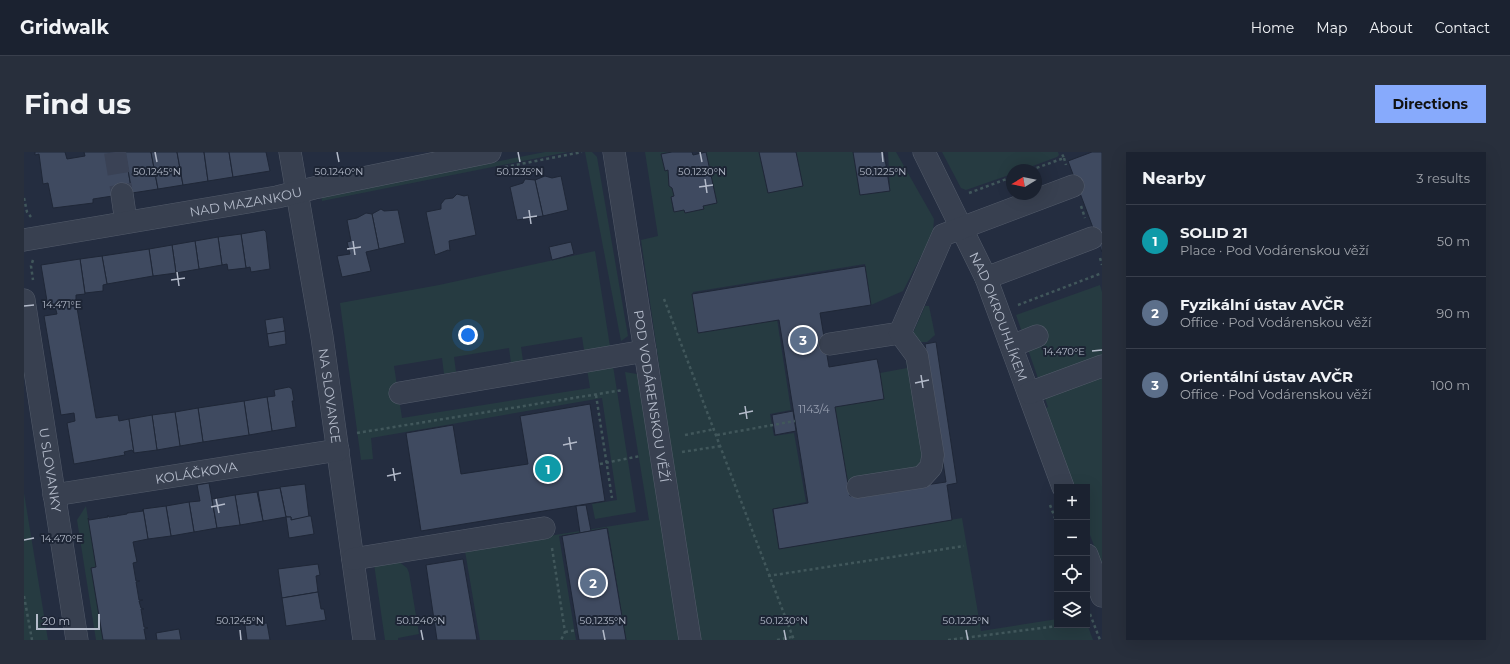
<!DOCTYPE html>
<meta charset="utf-8">
<style>
body{margin:0;font-family:Montserrat,sans-serif;background:#282f3c;color:#f1f3f6}
.controls{position:absolute;right:12px;bottom:12px;display:grid;overflow:hidden;border-radius:0px;box-shadow:0 4px 16px #0002}
.controls button{width:36px;height:36px;display:grid;place-items:center;padding:0;border:0;border-bottom:1px solid #393f4c;background:#1b2230;color:#f1f3f6;font:20px sans-serif}
.compass{position:absolute;left:982px;top:12px;width:36px;height:36px;border-radius:50%;background:#1b2230;box-shadow:0 4px 16px #0002;rotate:260deg}
.scale{position:absolute;left:12px;bottom:10px;width:64px;box-sizing:border-box;padding-left:4px;border:2px solid #b4bbca;border-top:0;font-size:11px;line-height:14px;white-space:nowrap;color:#b4bbca;-webkit-text-stroke:3px #1d2535;paint-order:stroke}
.you{position:absolute;left:444px;top:183px;width:14px;height:14px;margin:-10px;border:3px solid #fff;border-radius:50%;background:#1a73e8;box-shadow:0 0 0 6px #1a73e833}
.badge{display:grid;place-items:center;width:26px;height:26px;border-radius:50%;background:#87aafc;color:#fff;font-size:13px;font-weight:700}
.pin{position:absolute;translate:-50% -50%;border:2px solid #fff;box-shadow:0 1px 4px #0006}
.list{margin:0;padding:0;list-style:none}
h2{display:flex;justify-content:space-between;align-items:center;height:52px;margin:0;padding:0 16px;font-size:17px}
h2 small{font-size:13px;font-weight:400;color:#a0a4ab}
.list li{display:grid;grid-template-columns:26px 1fr auto;gap:12px;align-items:center;box-sizing:border-box;height:72px;padding:0 16px;border-top:1px solid #393f4c}
.list b{display:block;font-size:15px;white-space:nowrap}
.list p{margin:0;font-size:13px;white-space:nowrap;color:#a0a4ab}
.list em{font-size:13px;font-style:normal;color:#a0a4ab}
.icon{flex:none;width:22px;height:22px;fill:none;stroke:currentColor;stroke-width:2;stroke-linecap:round;stroke-linejoin:round}
.map{position:relative;flex:none;width:1078px;height:488px;overflow:hidden;border-radius:0px}
header{display:flex;align-items:center;gap:24px;box-sizing:border-box;height:56px;padding:0 20px;background:#1b2230;border-bottom:1px solid #393f4c}
header strong{font-size:19px}
nav{display:flex;gap:22px;margin-inline-start:auto;font-size:14px}
.intro{display:flex;align-items:center;justify-content:space-between;box-sizing:border-box;height:96px;padding:0 24px}
h1{margin:0;font-size:28px}
.button{padding:10px 18px;border-radius:0px;background:#87aafc;color:#111;font-size:14px;font-weight:700}
main{display:flex;gap:24px;padding:0 24px}
aside{flex:1;background:#1b2230;border-radius:0px;box-shadow:0 4px 16px #0002}
.map>svg:first-child{display:block}
.green{fill:#263b41;fill-rule:evenodd}
.building{fill:#3f4a60;stroke:#1f2737}
.lines{fill:none;stroke-linecap:round;stroke-linejoin:round}
.minor-tunnel{stroke:#3a4255;stroke-width:22;stroke-dasharray:22 11;stroke-linecap:butt}
.minor-casing{stroke:#535b6a;stroke-width:23}
.path{stroke:#41575b;stroke-width:2.5;stroke-dasharray:3 3;stroke-linecap:butt}
.minor{stroke:#384050;stroke-width:22}
.ticks{fill:none;stroke:#b4bbca;stroke-width:1.5}
.labels{text-anchor:middle;stroke-width:4;stroke-linejoin:round;paint-order:stroke}
.number-label{font-size:11px;fill:#979fb0}
.street-label{font-size:13px;fill:#b4bbca;stroke:#1d2535}
.ticks-label{font-size:10px;text-anchor:middle;fill:#b4bbca;stroke:#1d2535;stroke-width:4;stroke-linejoin:round;paint-order:stroke}
</style>
<header>
<strong>Gridwalk</strong>
<nav><a>Home</a><a>Map</a><a>About</a><a>Contact</a></nav>
</header>
<div class="intro"><h1>Find us</h1><a class="button">Directions</a></div>
<main>
<div class="map">
<svg width="1078" height="488" viewBox="0 0 1078 488">
<rect width="100%" height="100%" fill="#242d40"/>
<g class="green">
<path d="M521 0H544L298 49 297 44Z"/>
<path d="M561 0H568L573 5 604 184 597 189Z"/>
<path d="M621 0H648L637 3 641 18H644L645 34 648 36 650 44 647 45 649 59 660 58 661 61 680 57 679 54 693 51 682 0H735L744 41 779 34 772 0H829L836 43 866 39 864 0H872L910 67 909 81 879 139 847 153 841 112 669 140 676 178 753 167 767 258 746 262 750 284 770 281 782 350 748 357 755 397 938 366 957 479 1033 467V473H1063V472L1069 488H602L584 376 535 384 552 488H456L441 399 374 409 383 416 385 421 395 482 374 486V488H361L350 412 625 368 601 220 637 226 617 88 634 84Z"/>
<path d="M918 0H1034L1035 3 1033 5 998 18H988V22L942 38 937 36Z"/>
<path d="M571 99 612 360 571 367 568 352 593 348 578 246 347 286 349 307 337 308 316 151 415 133ZM558 185 566 236 378 266 370 214 418 206 420 222 432 220 430 205 485 196 487 211 499 209 497 195Z"/>
<path d="M1076 133 1078 140V415L1063 375V335H1048L1020 257 1024 255 992 163Z"/>
<path d="M901 154H905L911 183 903 190H893L889 181Z"/>
<path d="M881 201 901 292C900 299 898 310 893 315 882 326 840 328 823 331L811 255 856 221 883 216Z"/>
<path d="M0 341 24 488H0Z"/>
<path d="M62 354 72 415 67 416 79 488H72L53 368Z"/>
</g>
<g class="building">
<path d="M11 0H41L43 7 61 4 60 0H101L108 41 69 47V51L29 56 24 31 19 32 15 2 11 3Z"/>
<path d="M101 0H127L134 37 108 41Z"/>
<path d="M127 0H153L159 33 134 37Z"/>
<path d="M153 0H180L184 29 159 33Z"/>
<path d="M180 0H205L209 25 184 29Z"/>
<path d="M205 0H242L246 19 209 25Z"/>
<path d="M648 0H668L669 3 682 0 693 51 679 54 680 57 661 61 660 58 650 60 647 45 650 44 648 36 645 34 644 18 641 19 637 2Z"/>
<path d="M735 0H772L779 34 744 41Z"/>
<path d="M829 0H860L866 39 836 43Z"/>
<path d="M1068 0H1078V100L1044 9Z"/>
<path d="M521 24 528 26 537 24 544 58 519 64 511 28Z"/>
<path d="M501 27 511 28 519 64 493 68 486 35 499 31Z"/>
<path d="M433 42 440 44 444 43 452 83 425 89 426 99 424 98 411 103 402 60 417 57V52L421 47 429 46Z"/>
<path d="M357 57 360 59 374 58 381 91 355 97 348 62Z"/>
<path d="M342 61 348 62 355 97 342 100 347 119 318 125 313 104 326 102 323 90 327 89 323 68 333 66Z"/>
<path d="M240 78 242 80 246 117 227 120 226 115 222 116 217 82Z"/>
<path d="M217 82 222 116 204 118 203 112 198 113 194 85Z"/>
<path d="M194 85 198 113 175 117 171 89Z"/>
<path d="M171 89 175 117 152 121 148 93Z"/>
<path d="M547 90 550 102 528 108 525 95Z"/>
<path d="M148 93 152 121 129 124 125 97Z"/>
<path d="M125 97 129 124 83 132 78 104Z"/>
<path d="M78 104 83 132 79 133V139L61 141 56 107Z"/>
<path d="M56 107 61 142 52 143V150L72 266 94 263 95 269 105 267 110 301 108 298 100 300 101 303 50 312 43 271 51 269 50 261 37 263 20 164 33 162 31 154 24 155 17 113Z"/>
<path d="M841 114 847 153 796 161 805 215 853 207 856 221 860 247 811 255 826 344 922 330 901 192 912 190 933 331 923 333 928 368 755 397 749 357 784 351 755 168 674 181 668 142Z"/>
<path d="M259 165 261 179 243 182 241 168Z"/>
<path d="M261 179 262 192 245 195 243 182Z"/>
<path d="M265 235 268 237 270 249H268L272 275 248 279 243 245 251 244 250 238Z"/>
<path d="M243 245 248 279 225 283 220 249Z"/>
<path d="M220 249 225 283 179 290 174 256Z"/>
<path d="M566 252 581 349 397 379 382 281 429 273 437 322 504 312 496 264Z"/>
<path d="M174 256 179 290 156 294 151 260Z"/>
<path d="M769 259 772 279 751 283 748 263Z"/>
<path d="M151 260 156 294 133 298 128 263Z"/>
<path d="M128 263 133 298 110 301 105 267Z"/>
<path d="M185 331 193 376 170 380 165 350 176 349 173 333Z"/>
<path d="M281 332 285 365 267 368V365H262L256 335Z"/>
<path d="M256 336 262 365 239 369 234 339Z"/>
<path d="M233 340 239 369 216 373 211 343Z"/>
<path d="M211 343 216 373 193 376 188 347Z"/>
<path d="M165 350 170 380 147 384 142 354Z"/>
<path d="M562 353 567 379 556 381 552 354Z"/>
<path d="M142 354 147 384 124 387 119 357Z"/>
<path d="M119 357 124 387 109 390 113 410 109 411 112 429H116L112 430 115 448H119L115 449 117 456 120 457H117L120 475 124 476 120 477 122 488H79L67 416 72 415 64 366 65 368 84 365V363L85 365 103 362 104 360V361L119 359Z"/>
<path d="M285 364H287L290 382 265 386 262 365H267V368Z"/>
<path d="M583 376 602 488H555L538 384Z"/>
<path d="M439 407 453 488H413L402 413Z"/>
<path d="M294 412 296 423 292 424 294 440 258 446 254 417Z"/>
<path d="M294 440 297 457H300L302 468 262 474 258 446Z"/>
<path d="M243 471 246 488H223L221 473Z"/>
<path d="M155 477 157 488H133L132 481Z"/>
</g>
<g class="lines">
<path class="minor-tunnel" d="M91 0 98 42"/>
<g class="minor-casing">
<g id="minor">
<path id="s1" d="M266 0 298 185 340 488"/>
<path id="s2" d="M590 0 666 488"/>
<path id="s3" d="M900 0 962 126 1039 335"/>
<path d="M98 42 102 70"/>
<path id="s4" d="M0 88 253 45 290 36 466 0"/>
<path d="M962 126 1068 86"/>
<path id="s5" d="M0 148 53 488"/>
<path d="M806 192 876 181"/>
<path d="M988 194 1013 184"/>
<path d="M376 241 621 199"/>
<path d="M1005 241 1078 214"/>
<path d="M834 335 898 325 907 315 909 303 893 204 876 181 919 83 1049 34"/>
<path id="s6" d="M30 343 314 298"/>
<path d="M1063 403 1078 444"/>
<path d="M329 407 520 376"/>
</g>
</g>
<g class="path">
<path d="M1040 6 1042 13"/>
<path d="M481 15 558 0"/>
<path d="M1007 18 1040 6 1037 0"/>
<path d="M945 41 988 25"/>
<path d="M0 46 3 60 7 65"/>
<path d="M1057 54 1061 66"/>
<path d="M1076 106 1078 113"/>
<path d="M9 108 7 114 9 128"/>
<path d="M640 147 770 488"/>
<path d="M994 153 1078 121"/>
<path d="M572 243 588 346"/>
<path d="M333 281 599 238"/>
<path d="M661 283 691 277"/>
<path d="M693 283 771 269"/>
<path d="M658 300 697 294"/>
<path d="M576 312 616 304"/>
<path d="M1026 353 1033 371"/>
<path d="M528 396 541 480 537 488"/>
<path d="M744 424 940 394"/>
<path d="M0 444 8 488"/>
<path d="M1066 462 1076 488"/>
<path d="M1063 470H1069"/>
<path d="M541 480 553 478"/>
<path d="M753 488 768 485"/>
<path d="M924 488 1041 473"/>
</g>
<use href="#minor" class="minor"/>
</g>
<path class="ticks" d="M131 0 133 10M313 0 315 10M494 0 496 10M676 0 678 10M858 0 859 10M681 27 683 41M675 35 689 33M505 58 507 72M499 66 513 64M329 89 331 103M323 97 337 95M153 120 155 134M147 128 161 126M0 154 10 153M1068 199 1078 198M897 223 899 236M891 231 905 228M721 254 723 267M715 262 729 259M545 285 547 298M539 293 553 290M369 316 371 329M363 324 377 321M192 347 195 361M187 355 201 352M0 388 10 386M216 478 217 488M397 478 399 488M579 478 581 488M760 478 762 488M942 478 944 488"/>
<g class="labels">
<g class="number-label">
<text x="790" y="261">1143/4</text>
</g>
<g class="street-label">
<text dy="5" stroke="none"><textPath href="#s4" startOffset="225">NAD MAZANKOU</textPath></text>
<text dy="5" stroke="none"><textPath href="#s3" startOffset="181">NAD OKROUHLÍKEM</textPath></text>
<text dy="5" stroke="none"><textPath href="#s1" startOffset="247">NA SLOVANCE</textPath></text>
<text dy="5" stroke="none"><textPath href="#s2" startOffset="247">POD VODÁRENSKOU VĚŽÍ</textPath></text>
<text dy="5" stroke="none"><textPath href="#s5" startOffset="172">U SLOVANKY</textPath></text>
<text dy="5" stroke="none"><textPath href="#s6" startOffset="144">KOLÁČKOVA</textPath></text>
</g>
</g>
<g class="ticks-label">
<text x="133" y="23">50.1245°N</text>
<text x="315" y="23">50.1240°N</text>
<text x="496" y="23">50.1235°N</text>
<text x="678" y="23">50.1230°N</text>
<text x="859" y="23">50.1225°N</text>
<text x="38" y="156">14.471°E</text>
<text x="1040" y="203">14.470°E</text>
<text x="38" y="390">14.470°E</text>
<text x="216" y="472">50.1245°N</text>
<text x="397" y="472">50.1240°N</text>
<text x="579" y="472">50.1235°N</text>
<text x="760" y="472">50.1230°N</text>
<text x="942" y="472">50.1225°N</text>
</g>
</svg>
<div class="controls">
<button>+</button>
<button>−</button>
<button><svg class="icon" aria-label="locate" viewBox="0 0 24 24"><circle cx="12" cy="12" r="6"/><path d="M12 2v4M12 18v4M2 12h4M18 12h4"/></svg></button>
<button><svg class="icon" aria-label="layers" viewBox="0 0 24 24"><path d="M12 4l9 5-9 5-9-5zM3 14l9 5 9-5"/></svg></button>
</div>
<svg class="compass" viewBox="-18 -18 36 36"><path d="M0-13l5 13h-10z" fill="#e53935"/><path d="M0 13l5-13h-10z" fill="#a0a4ab"/></svg>
<div class="scale">20 m</div>
<div class="you"></div>
<div class="pin badge" style="left:524px;top:317px;background:#0f9aa8">1</div>
<div class="pin badge" style="left:569px;top:431px;background:#5c6f8a">2</div>
<div class="pin badge" style="left:779px;top:188px;background:#5c6f8a">3</div>
</div>
<aside>
<h2>Nearby<small>3 results</small></h2>
<ul class="list">
<li><span class="badge" style="background:#0f9aa8">1</span><div><b>SOLID 21</b><p>Place · Pod Vodárenskou věží</p></div><em>50 m</em></li>
<li><span class="badge" style="background:#5c6f8a">2</span><div><b>Fyzikální ústav AVČR</b><p>Office · Pod Vodárenskou věží</p></div><em>90 m</em></li>
<li><span class="badge" style="background:#5c6f8a">3</span><div><b>Orientální ústav AVČR</b><p>Office · Pod Vodárenskou věží</p></div><em>100 m</em></li>
</ul>
</aside>
</main>
